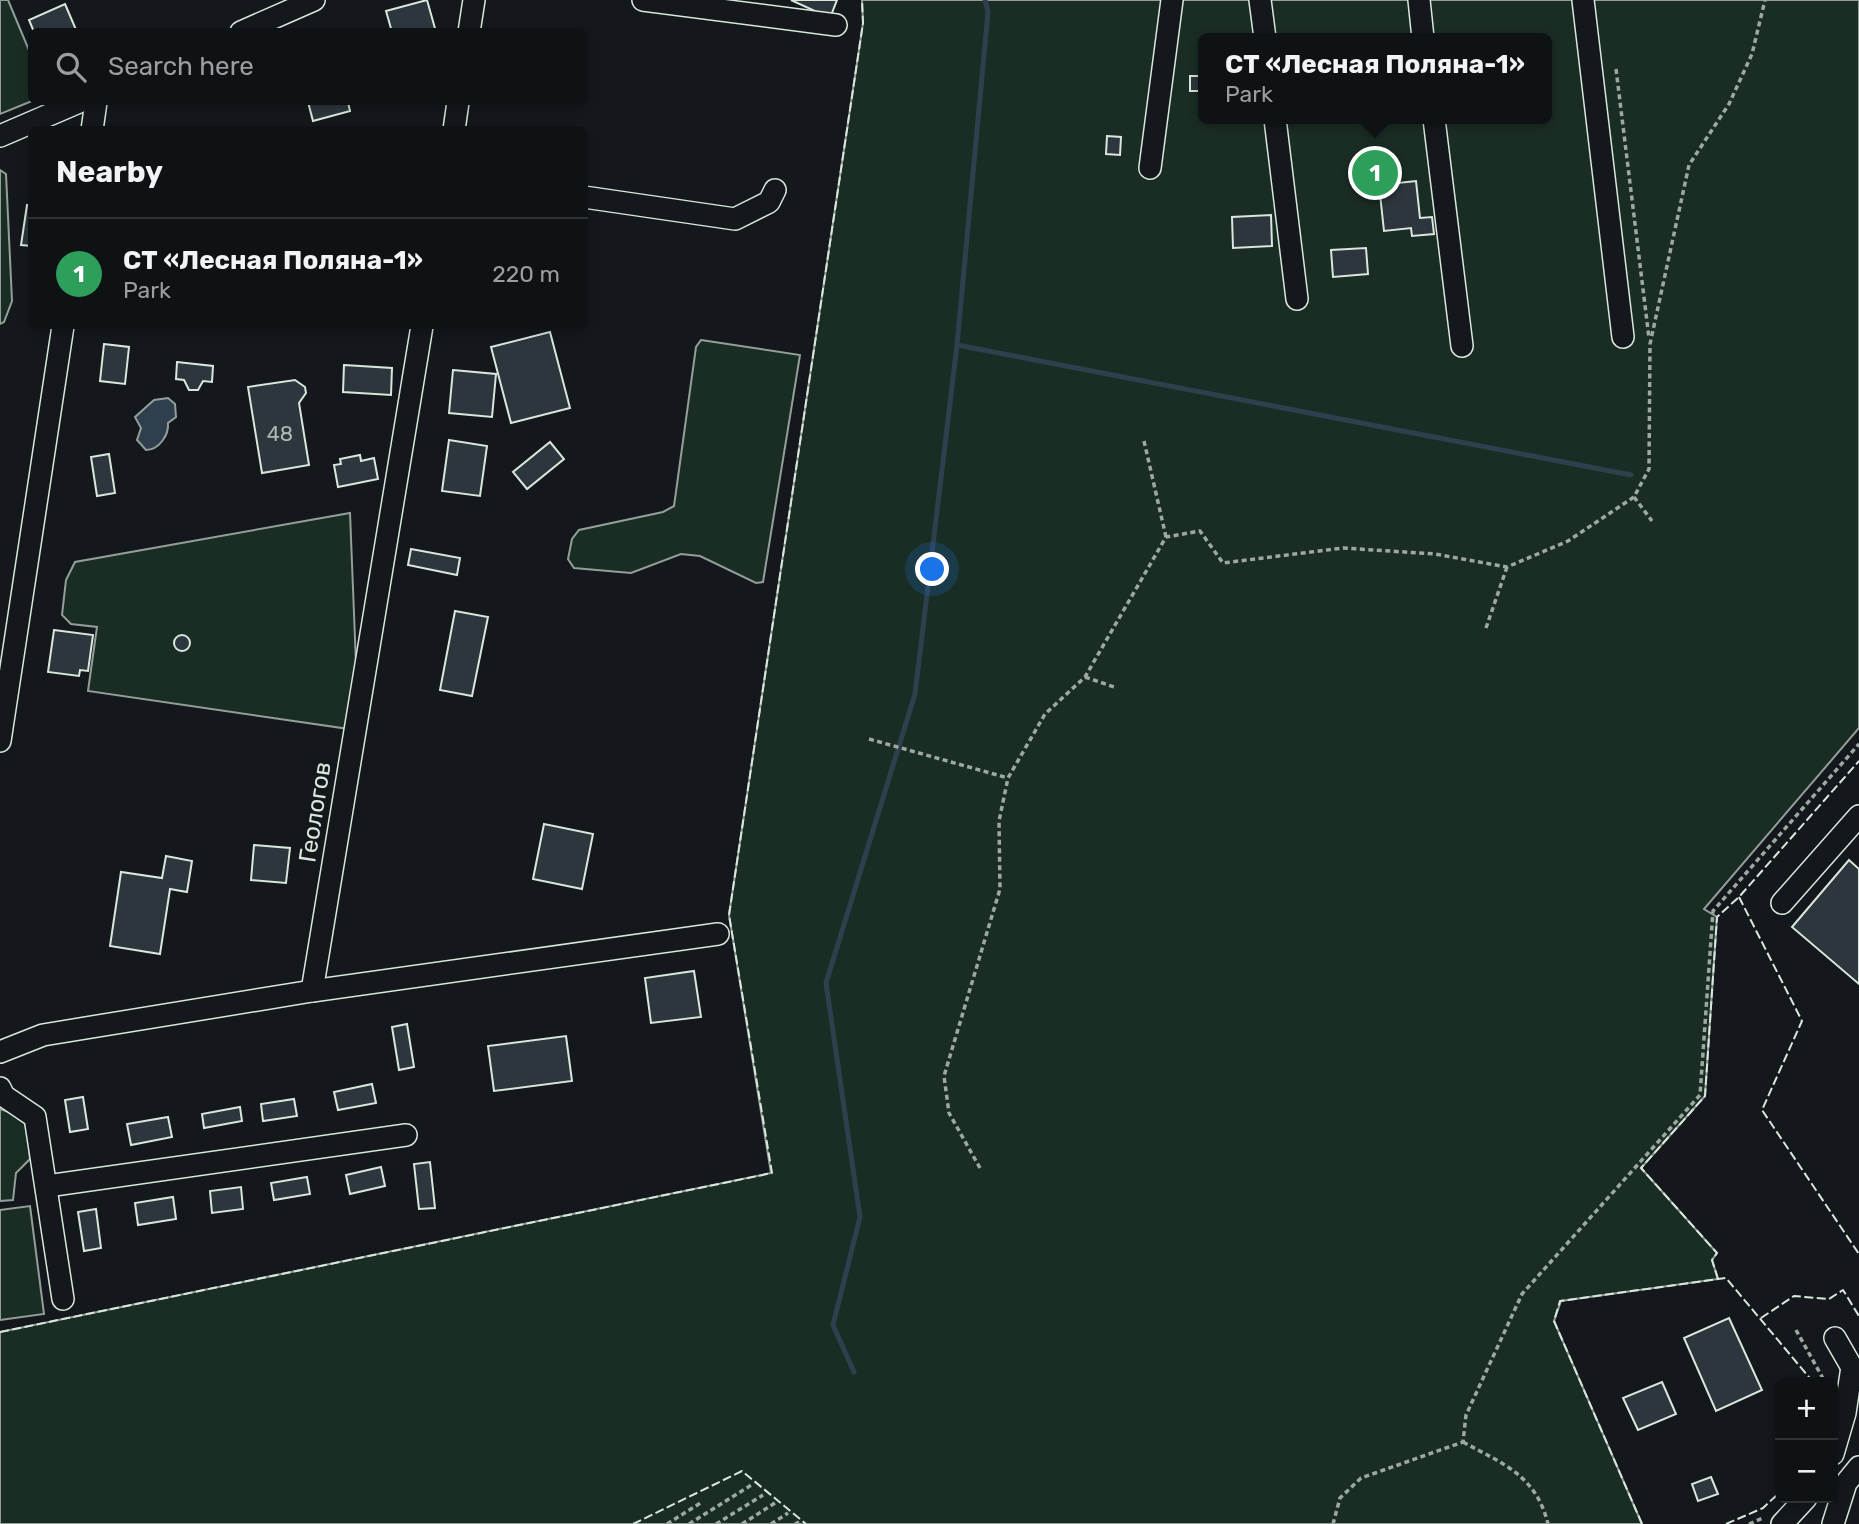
<!DOCTYPE html>
<meta charset="utf-8">
<style>
body{margin:0;font-family:Rubik,sans-serif;background:#181b1e;color:#f1f3f6}
.controls{position:absolute;right:21px;bottom:21px;display:grid;overflow:hidden;border-radius:10px;box-shadow:0 4px 10px #0003}
.controls button{width:63px;height:63px;display:grid;place-items:center;padding:0;border:0;border-bottom:2px solid #2f3234;background:#0f1215;color:#f1f3f6;font:35px sans-serif}
.you{position:absolute;left:933px;top:570px;width:24px;height:24px;margin:-18px;border:5px solid #fff;border-radius:50%;background:#1a73e8;box-shadow:0 0 0 10px #1a73e833}
.badge{display:grid;place-items:center;width:46px;height:46px;border-radius:50%;background:#ffb74d;color:#fff;font-size:23px;font-weight:700}
.pin{position:absolute;translate:-50% -50%;border:4px solid #fff;box-shadow:0 2px 7px #0006}
.popup{position:absolute;left:1198px;top:33px;width:354px;height:91px;box-sizing:border-box;display:grid;place-content:center;border-radius:10px;background:#0f1215;filter:drop-shadow(0 2px 5px #0005);font-size:23px;white-space:nowrap;color:#9b9ea0}
.popup b{font-size:26px;color:#f1f3f6}
.popup::after{content:'';position:absolute;left:50%;top:100%;margin-left:-14px;border:14px solid transparent;border-top-color:#0f1215}
.list{margin:0;padding:0;list-style:none}
h2{display:flex;justify-content:space-between;align-items:center;height:91px;margin:0;padding:0 28px;font-size:30px}
h2 small{font-size:23px;font-weight:400;color:#9b9ea0}
.list li{display:grid;grid-template-columns:46px 1fr auto;gap:21px;align-items:center;box-sizing:border-box;height:112px;padding:0 28px;border-top:2px solid #2f3234}
.list b{display:block;font-size:26px;white-space:nowrap}
.list p{margin:0;font-size:23px;white-space:nowrap;color:#9b9ea0}
.list em{font-size:23px;font-style:normal;color:#9b9ea0}
.icon{flex:none;width:38px;height:38px;fill:none;stroke:currentColor;stroke-width:2;stroke-linecap:round;stroke-linejoin:round}
.map{position:relative;flex:none;width:1859px;height:1524px;overflow:hidden}
.search{position:absolute;background:#0f1215;box-shadow:0 4px 10px #0003;left:28px;top:28px;width:560px;height:77px;display:flex;align-items:center;gap:18px;box-sizing:border-box;padding:0 24px;border-radius:10px;color:#9b9ea0;font-size:26px}
.panel{position:absolute;background:#0f1215;box-shadow:0 4px 10px #0003;left:28px;top:126px;width:560px;height:203px;border-radius:10px}
.map>svg:first-child{display:block}
.green{fill:#1a2d24;stroke:#939e99;stroke-width:2;fill-rule:evenodd}
.water{fill:#2f3f4d;stroke:#939e99;stroke-width:2}
.lines{fill:none;stroke-linecap:round;stroke-linejoin:round}
.stream{stroke:#2f3f4d;stroke-width:5}
.building{fill:#2c363c;stroke:#d8e6dc;stroke-width:2}
.minor-casing{stroke:#d8e6dc;stroke-width:24}
.path{stroke:#9da8a2;stroke-width:3.5;stroke-dasharray:5 3.5;stroke-linecap:butt}
.minor{stroke:#14181c;stroke-width:21}
.fence{stroke:#d8e6dc;stroke-width:2;stroke-dasharray:9 3.5;stroke-linecap:butt}
.labels{text-anchor:middle;stroke-width:5;stroke-linejoin:round;paint-order:stroke}
.number-label{font-size:21px;fill:#adbab4}
.street-label{font-size:24px;fill:#d8e6dc;stroke:#14181c}
</style>
<div class="map">
<svg width="1859" height="1524" viewBox="0 0 1859 1524">
<rect width="100%" height="100%" fill="#14181c"/>
<g class="green">
<path d="M0 0H8L31 55 32 101 0 114Z"/>
<path d="M862 0H1859V728L1704 909 1717 917 1705 1096 1641 1168 1717 1253 1712 1260 1718 1279 1561 1301 1554 1321 1642 1524H0V1332L771 1173 729 915 863 23ZM1204 38H1546V119H1204Z"/>
<path d="M0 170 6 174 12 301 4 322 0 324Z"/>
<path d="M701 340 800 355 763 582 756 583 700 556 681 554 631 573 574 568 568 559 572 539 579 530 663 512 674 506 696 347Z"/>
<path d="M350 513 356 664 349 729 88 691 97 627 71 624 62 615 66 580 75 562Z"/>
<path d="M0 1109 27 1119 30 1159 16 1173 13 1200 0 1201Z"/>
<path d="M30 1206 44 1314 0 1320V1210Z"/>
</g>
<path class="water" d="M168 398 175 404 176 417 168 423C169 435 159 450 146 450L137 440 141 428 135 417 154 400Z"/>
<g class="lines">
<g class="stream">
<path d="M957 345 1631 475"/>
<path d="M854 1372 833 1325 860 1217 826 983 915 694 957 345 988 12 985 0"/>
</g>
</g>
<g class="building">
<path d="M427 0 436 32H392L386 11Z"/>
<path d="M791 0H837L830 18Z"/>
<path d="M65 4 77 32H34L29 20Z"/>
<rect x="1190" y="76" width="14" height="15"/>
<path d="M308 102H348L350 111 313 121Z"/>
<path d="M1107 136 1121 137 1120 155 1106 154Z"/>
<path d="M1416 181 1420 218 1432 217 1434 234 1412 236 1411 228 1384 231 1379 185Z"/>
<path d="M27 205 32 206V246L21 245Z"/>
<path d="M1271 215 1272 246 1233 248 1232 217Z"/>
<path d="M1366 248 1368 274 1333 277 1331 250Z"/>
<path d="M550 332 570 408 511 423 491 347Z"/>
<path d="M104 344 129 347 125 384 100 381Z"/>
<path d="M177 362 213 366 212 382 203 381 198 390H189L184 380 176 379Z"/>
<path d="M344 365 392 368 391 395 343 392Z"/>
<path d="M453 370 496 374 492 417 449 413Z"/>
<path d="M295 380 305 387 306 393 299 403 309 465 262 473 248 387Z"/>
<path d="M449 440 487 446 480 496 442 491Z"/>
<path d="M550 442 564 459 527 489 513 472Z"/>
<path d="M109 454 115 493 97 496 91 457Z"/>
<path d="M360 455 361 461 374 458 378 479 338 487 334 465 341 464 340 459Z"/>
<path d="M411 549 460 558 457 575 408 565Z"/>
<path d="M455 611 488 617 472 696 440 690Z"/>
<path d="M54 630 93 635 88 671 80 670 79 676 48 672Z"/>
<circle cx="182" cy="643" r="8"/>
<path d="M544 824 593 834 582 889 533 879Z"/>
<path d="M254 845 290 848 286 883 251 880Z"/>
<path d="M166 856 192 861 187 892 170 889 160 954 110 946 121 872 162 878Z"/>
<path d="M1849 860 1859 869V984L1792 927Z"/>
<path d="M694 971 701 1017 651 1023 645 978Z"/>
<path d="M407 1024 414 1067 399 1070 392 1027Z"/>
<path d="M566 1036 572 1081 494 1091 488 1046Z"/>
<path d="M372 1084 376 1103 338 1110 334 1092Z"/>
<path d="M83 1097 88 1129 70 1132 65 1100Z"/>
<path d="M294 1099 297 1116 263 1121 261 1104Z"/>
<path d="M240 1107 242 1121 204 1128 202 1114Z"/>
<path d="M168 1117 172 1137 131 1145 127 1124Z"/>
<path d="M430 1162 435 1208 419 1209 414 1164Z"/>
<path d="M381 1167 385 1186 350 1194 346 1175Z"/>
<path d="M307 1177 310 1194 274 1200 271 1183Z"/>
<path d="M241 1187 243 1209 212 1213 210 1191Z"/>
<path d="M173 1197 176 1219 138 1225 135 1203Z"/>
<path d="M96 1209 101 1248 84 1251 78 1212Z"/>
<path d="M1729 1318 1762 1390 1716 1411 1684 1338Z"/>
<path d="M1662 1382 1676 1414 1638 1430 1623 1398Z"/>
<path d="M1711 1477 1718 1494 1698 1501 1692 1484Z"/>
</g>
<g class="lines">
<g class="minor-casing">
<g id="minor">
<path d="M643 0 836 25"/>
<path d="M1260 0 1265 38"/>
<path d="M1419 0 1423 38"/>
<path d="M1583 0 1623 337"/>
<path d="M241 32 314 0"/>
<path d="M469 32 474 0"/>
<path d="M1275 119 1297 299"/>
<path d="M1434 119 1462 346"/>
<path d="M92 130 96 102"/>
<path d="M454 130 458 102"/>
<path d="M0 136 79 102"/>
<path d="M1150 168 1172 0"/>
<path d="M584 197 735 219 769 202 775 190"/>
<path d="M0 741 63 326"/>
<path d="M1782 903 1859 816"/>
<path d="M312 991 718 934"/>
<path d="M0 1052 43 1035 312 991 422 326"/>
<path d="M0 1088 4 1096 35 1117 63 1299"/>
<path d="M47 1186 406 1135"/>
<path d="M1835 1338 1858 1378"/>
<path d="M1833 1454 1845 1413 1852 1367"/>
<path d="M1782 1524 1806 1498"/>
<path d="M1833 1524 1846 1483 1859 1467"/>
</g>
</g>
<g class="path">
<path d="M1616 69 1649 338"/>
<path d="M1144 441 1166 537"/>
<path d="M1634 497 1652 521"/>
<path d="M1486 628 1507 567"/>
<path d="M1085 677 1117 688"/>
<path d="M869 739 1008 778"/>
<path d="M980 1168 949 1113 944 1076 1000 889 999 821 1008 778 1045 714 1085 677 1166 537 1200 531 1223 563 1343 548 1435 554 1507 567 1568 541 1634 497 1649 469 1650 344 1689 165 1729 104 1752 54 1765 0"/>
<path d="M1796 1330 1825 1382"/>
<path d="M1463 1442C1503 1464 1536 1475 1548 1524"/>
<path d="M667 1524 702 1502"/>
<path d="M689 1524 753 1484"/>
<path d="M716 1524 763 1495"/>
<path d="M742 1524 775 1503"/>
<path d="M771 1524 788 1513"/>
<path d="M795 1524 799 1522"/>
<path d="M1333 1524 1340 1498 1361 1478 1463 1442 1466 1415 1522 1294 1700 1095 1713 911 1859 744"/>
<path d="M1749 1524 1763 1518"/>
</g>
<use href="#minor" class="minor"/>
<g class="fence">
<path d="M1739 897 1802 1021 1762 1110 1859 1254"/>
<path d="M1718 1279 1712 1260 1717 1253 1641 1168 1705 1096 1717 917 1739 897 1859 761"/>
<path d="M1761 1318 1794 1296 1829 1299 1843 1290 1859 1316"/>
<path d="M0 1332 772 1173 729 915 863 23 862 0"/>
<path d="M633 1524 742 1471 806 1524"/>
<path d="M1642 1524 1554 1321 1560 1301 1726 1278 1813 1382"/>
<path d="M1726 1524 1763 1508 1780 1492"/>
</g>
</g>
<g class="labels">
<g class="number-label">
<text x="280" y="441">48</text>
</g>
<g class="street-label">
<text transform="translate(315 812) rotate(-81)" y="8">Геологов</text>
</g>
</g>
</svg>
<div class="controls">
<button>+</button>
<button>−</button>
</div>
<div class="you"></div>
<div class="pin badge" style="left:1375px;top:173px;background:#2e9e5b">1</div>
<div class="popup"><b>СТ «Лесная Поляна-1»</b>Park</div>
<div class="search"><svg class="icon" aria-label="search" viewBox="0 0 24 24"><circle cx="10" cy="10" r="6"/><path d="M15 15l6 6"/></svg>Search here</div>
<section class="panel">
<h2>Nearby<small></small></h2>
<ul class="list">
<li><span class="badge" style="background:#2e9e5b">1</span><div><b>СТ «Лесная Поляна-1»</b><p>Park</p></div><em>220 m</em></li>
</ul>
</section>
</div>
